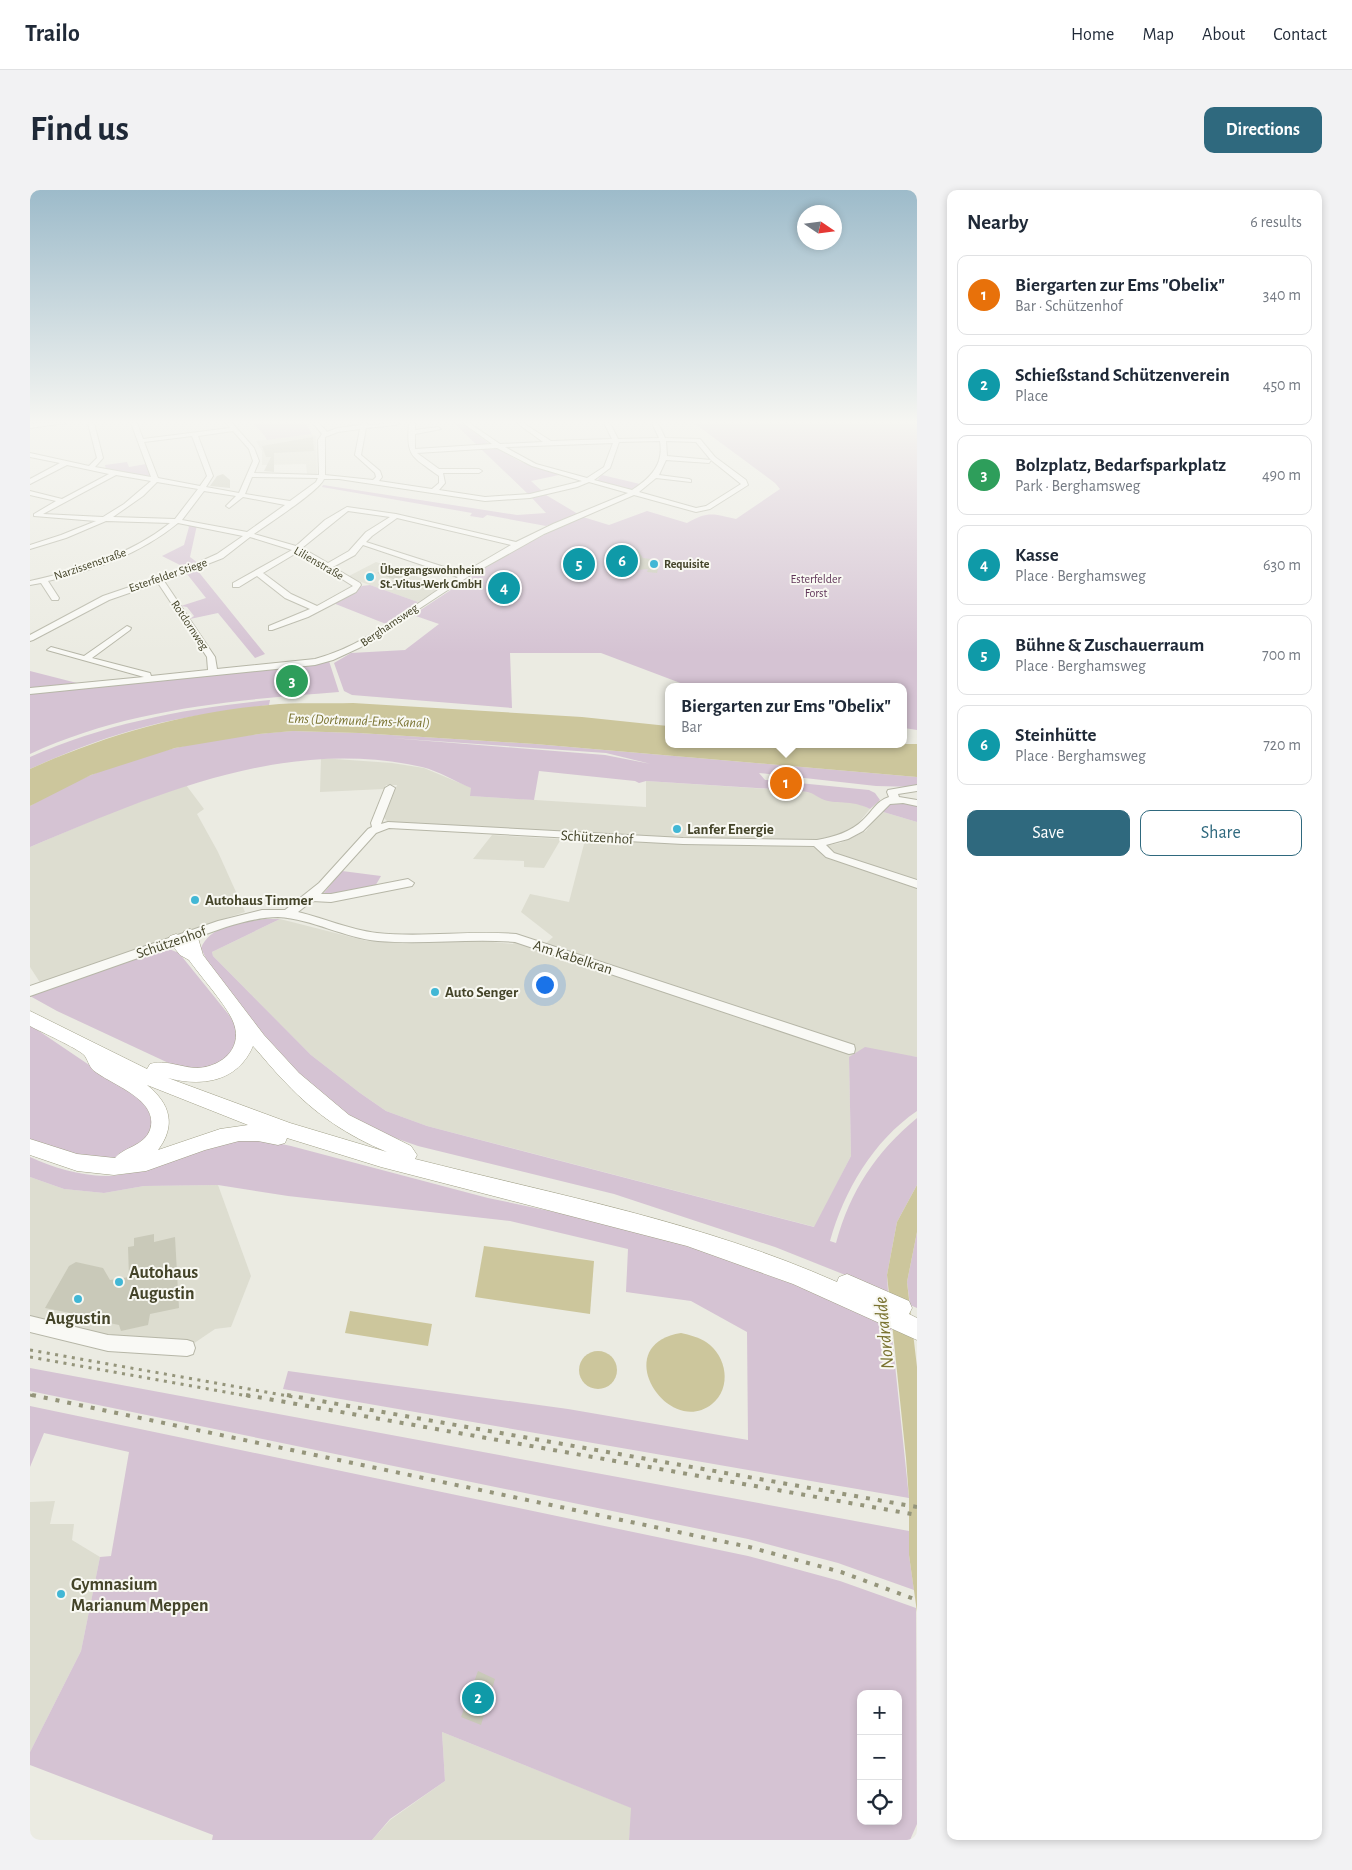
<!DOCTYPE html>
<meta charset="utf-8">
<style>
body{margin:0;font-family:"Alegreya Sans",sans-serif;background:#f2f2f3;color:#1f2937}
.controls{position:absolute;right:15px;bottom:15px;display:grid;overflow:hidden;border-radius:10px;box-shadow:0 2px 8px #0003}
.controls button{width:45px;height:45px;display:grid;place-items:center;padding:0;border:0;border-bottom:1px solid #e0e1e3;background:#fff;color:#1f2937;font:25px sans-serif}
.compass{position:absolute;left:767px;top:15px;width:45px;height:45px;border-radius:50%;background:#fff;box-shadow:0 2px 8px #0003;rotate:103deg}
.you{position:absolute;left:514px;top:794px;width:18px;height:18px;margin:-12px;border:4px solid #fff;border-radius:50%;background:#1a73e8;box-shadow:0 0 0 8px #1a73e833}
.badge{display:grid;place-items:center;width:32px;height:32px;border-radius:50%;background:#2f697e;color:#fff;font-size:16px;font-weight:700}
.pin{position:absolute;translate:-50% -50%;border:2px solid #fff;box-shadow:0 1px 5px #0006}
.popup{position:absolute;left:635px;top:493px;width:242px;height:65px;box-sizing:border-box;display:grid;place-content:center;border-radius:10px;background:#fff;filter:drop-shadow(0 1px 4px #0005);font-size:16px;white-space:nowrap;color:#747a83}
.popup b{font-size:19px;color:#1f2937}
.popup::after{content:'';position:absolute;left:50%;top:100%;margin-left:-10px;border:10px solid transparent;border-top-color:#fff}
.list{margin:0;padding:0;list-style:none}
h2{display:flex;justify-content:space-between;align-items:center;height:65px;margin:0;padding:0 20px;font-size:21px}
h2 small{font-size:16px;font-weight:400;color:#747a83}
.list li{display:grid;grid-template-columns:32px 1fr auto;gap:15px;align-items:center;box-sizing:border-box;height:80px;margin:0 10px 10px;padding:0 10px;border:1px solid #e0e1e3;border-radius:10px}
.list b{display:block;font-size:19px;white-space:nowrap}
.list p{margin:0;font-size:16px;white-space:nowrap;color:#747a83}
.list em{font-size:16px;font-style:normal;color:#747a83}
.actions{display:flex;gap:10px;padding:15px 20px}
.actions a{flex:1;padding:11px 0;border:1px solid #2f697e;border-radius:10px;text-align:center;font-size:18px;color:#2f697e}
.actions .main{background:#2f697e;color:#fff}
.icon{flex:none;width:28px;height:28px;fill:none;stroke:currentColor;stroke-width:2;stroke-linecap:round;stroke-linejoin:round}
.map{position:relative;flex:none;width:887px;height:1650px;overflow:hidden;border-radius:10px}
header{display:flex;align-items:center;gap:30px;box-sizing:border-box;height:70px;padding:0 25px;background:#fff;border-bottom:1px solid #e0e1e3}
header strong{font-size:24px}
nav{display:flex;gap:28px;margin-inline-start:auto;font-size:18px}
.intro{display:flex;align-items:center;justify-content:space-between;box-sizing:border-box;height:120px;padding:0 30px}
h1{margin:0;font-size:35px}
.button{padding:12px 22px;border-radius:10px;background:#2f697e;color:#fff;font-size:18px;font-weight:700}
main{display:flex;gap:30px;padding:0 30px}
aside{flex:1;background:#fff;border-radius:10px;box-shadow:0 2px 8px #0003}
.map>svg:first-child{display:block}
.built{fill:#ddddd0}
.green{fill:#d5c3d3;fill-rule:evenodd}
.water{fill:#ccc69c}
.building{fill:#c9c9b9}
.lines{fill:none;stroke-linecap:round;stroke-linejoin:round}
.minor-casing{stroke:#b6b6a7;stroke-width:2}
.highway-casing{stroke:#a2a189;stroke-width:1}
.minor{fill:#f9f9f5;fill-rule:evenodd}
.highway{fill:#fff;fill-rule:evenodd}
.rail-far1{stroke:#95957b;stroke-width:3;stroke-dasharray:3 5.5;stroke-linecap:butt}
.rail{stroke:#95957b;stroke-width:4;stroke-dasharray:4 8;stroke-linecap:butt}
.poi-dot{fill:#42b7d5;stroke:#f8f8f2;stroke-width:2}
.labels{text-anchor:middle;stroke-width:4;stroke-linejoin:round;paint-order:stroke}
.far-street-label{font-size:12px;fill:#444429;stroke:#f8f8f2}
.far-poi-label{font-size:12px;font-weight:bold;fill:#444429;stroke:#f8f8f2;text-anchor:start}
.far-park-label{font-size:12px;fill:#603659;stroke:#f8f8f2}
.far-water-label{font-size:14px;font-style:italic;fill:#7a7331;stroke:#f8f8f2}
.poi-label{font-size:15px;font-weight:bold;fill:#444429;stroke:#f8f8f2;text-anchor:start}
.street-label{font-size:15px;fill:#444429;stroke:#f8f8f2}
.near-poi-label{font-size:18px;font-weight:bold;fill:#444429;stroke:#f8f8f2;text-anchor:start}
.near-water-label{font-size:19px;font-style:italic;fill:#7a7331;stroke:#f8f8f2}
</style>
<header>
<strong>Trailo</strong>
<nav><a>Home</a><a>Map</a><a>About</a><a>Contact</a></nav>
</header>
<div class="intro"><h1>Find us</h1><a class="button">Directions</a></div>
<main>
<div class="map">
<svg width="887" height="1650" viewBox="0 0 887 1650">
<rect width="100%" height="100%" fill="#ebebe2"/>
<g class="built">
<path d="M282 244 286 246 287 284H277L276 274 232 275V261L226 251Z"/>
<path d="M346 372 413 396 388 412 317 387Z"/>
<path d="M291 568 362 573 394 578 442 598 441 606 616 617V591L784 602 793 609 828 613 840 619 826 636 811 645 786 650 652 648 359 633 354 628 367 595H356L354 599 290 602Z"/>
<path d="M156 595 174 619 167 624 188 662 215 722 144 745 11 794 0 777V657L87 620Z"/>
<path d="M850 621 887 632V867L865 864 819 867 821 966 785 1037 397 936 356 921 330 903 281 865 183 766 182 762 250 729 337 751 374 752 443 750 483 754 486 748 515 754 523 747 491 722 500 704 539 712 555 650 790 657 810 653 836 641Z"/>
<path d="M462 645 531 649 514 678 494 677V671L443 669Z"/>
<path d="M0 987 34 999 74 1003 114 996 188 995 221 1086 201 1137 185 1139 157 1158 0 1134Z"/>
<path d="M25 1311 20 1334H44L42 1350 70 1367 51 1461 0 1562V1312Z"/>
<path d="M412 1542 602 1618 599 1650H342L360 1630 415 1591Z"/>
</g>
<g class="green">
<path d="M224 233H276L282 244 237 250C234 243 228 240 224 233Z"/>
<path d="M424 233H433L458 253 448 256Z"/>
<path d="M664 233H887V540L874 538V497H661L571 463H480L482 518 322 505 314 501 304 473 321 463 375 460 409 434 383 425C438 388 492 352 553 327L579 335 617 321 657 333C679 321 682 324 706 329L750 299 745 293ZM535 365 547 368 560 365 566 374 559 376 563 382 541 381 531 374Z"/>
<path d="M450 258H467L489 271 529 285 501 291 513 302 499 305Z"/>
<path d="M97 272 99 277 116 274 121 286 117 287 76 280 75 275Z"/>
<path d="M572 285 610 294 603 300 569 292 568 289Z"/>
<path d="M293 295 487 325 516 323 502 308 516 305 548 324 516 336 457 325 453 328 440 326 442 323 292 297Z"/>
<path d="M156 333 167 335 160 367 168 373 156 378 132 366 154 355 159 337Z"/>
<path d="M167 380 235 464 225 468 188 423 160 429 164 426 157 417 151 416 176 408 157 384Z"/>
<path d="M340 395 388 412 356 434 303 413 332 396Z"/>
<path d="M299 471 309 502C204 510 96 519 0 564V503Z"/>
<path d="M0 481 47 493 0 499Z"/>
<path d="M240 510 239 515C192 522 145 527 100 541 65 551 33 564 0 579V567C76 533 157 518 240 510Z"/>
<path d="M263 541 329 543 505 554 887 587V597L846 596 729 583 735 590H743V593L758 594 759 600 616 591 609 593 605 591 509 581 504 610 440 606 441 598C426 592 409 581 392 577 256 546 124 605 0 657V616C78 568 172 547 263 541ZM361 548 576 563 621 574 575 565Z"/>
<path d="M769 593 839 600 845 603 850 610 840 619C821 609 805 615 792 609 782 604 783 602 770 601Z"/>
<path d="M872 612 887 616V632L850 621 856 614Z"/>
<path d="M312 681 351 686 344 698 297 706 293 704Z"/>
<path d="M235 729H250L182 762 183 766 281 865 330 903 356 921 397 936 784 1037 821 966 819 867 835 857 887 867V921C843 951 814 1001 800 1051L806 1053C820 1001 846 962 887 928V995L867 1032 857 1085 858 1102 745 1057 584 1004 388 956 334 937 264 882 208 813 178 773 171 758C181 734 212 733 235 729Z"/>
<path d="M139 759 149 763 199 825 209 841 208 856 193 876 165 881 145 876 27 821 0 806 123 763Z"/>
<path d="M0 835 111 910 123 926 122 944C113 951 101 963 91 967 65 976 24 959 0 951Z"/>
<path d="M206 950H233L261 956 458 1008 577 1033 640 1050 722 1075 861 1137 879 1308 253 1199 258 1181 538 1219 718 1250 717 1142 661 1111 596 1102 598 1059 480 1031 258 1006 188 995 114 996 74 1003 34 999 0 987V967C26 979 60 989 89 985 129 979 167 959 206 950Z"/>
<path d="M887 1042V1118L880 1115 877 1092Z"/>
<path d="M0 1178 879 1341V1365L884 1400 808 1373 718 1349 0 1201Z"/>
<path d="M0 1216 718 1366 810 1391 886 1418 887 1634 880 1650H599L601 1618 412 1542 415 1591 360 1629 342 1650H182L183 1645 0 1575V1562L51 1461 70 1367 81 1366 99 1262 14 1243 0 1277ZM831 1504H868V1631H831Z"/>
</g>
<g class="water">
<path d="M323 513 552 527 638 536V554H887V587L505 554 329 543 263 541 229 544 145 558 61 585 0 616V579C75 545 156 522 239 515 266 512 295 514 323 513Z"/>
<path d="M887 995V1042L877 1092 887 1177V1422L879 1365V1308L876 1268 857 1085 867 1032Z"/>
<path d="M454 1056 564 1071 560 1124 445 1107Z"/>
<path d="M320 1121 402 1134 398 1156 315 1143Z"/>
<path d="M651 1143C660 1145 668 1147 676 1152 697 1166 702 1198 682 1214 638 1249 577 1155 651 1143Z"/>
<circle cx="568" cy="1180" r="19"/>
</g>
<g class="building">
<path d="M283 247 284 261 244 263V282L234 281 241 267H236L232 256Z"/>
<path d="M193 284 200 290V298L180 296 187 286Z"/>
<path d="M607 359 613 368 630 370 627 383 617 382 618 379 597 381 589 370 596 369 591 360Z"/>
<path d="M535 365 547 368 560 365 566 374 559 376 563 382H544L535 378 530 374Z"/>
<path d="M355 378 375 385 366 390 347 383Z"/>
<path d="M124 1044V1052L145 1047 149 1118 120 1124 118 1135 91 1141 89 1135 69 1131 67 1136 52 1133 55 1126 15 1118 39 1076 46 1072 73 1078 80 1090 99 1087 98 1057 104 1056V1048Z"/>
<path d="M448 1481 465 1489 451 1535 431 1527Z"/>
</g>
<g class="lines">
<g class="minor-casing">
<g id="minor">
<path d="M17 233H35L0 238V234Z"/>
<path d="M58 233H64L73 268 65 277 121 287 101 233H107L113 249 200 238 196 233H202L224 258 229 271 224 283 289 285 288 250 292 244 283 233H289L297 242 307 238 331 235V233H337V235L369 233 366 235 336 238 331 265 350 281 352 287 349 291 402 299 409 293V286C382 266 376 268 379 233H385V240L408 237 411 239 385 244V259L462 254 433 233H439L470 254 513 252 487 233H493L521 251 582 249 574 233H580L588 249 629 248 622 233H628L635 248 670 249 685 267 716 290 718 295 680 319 666 322 604 305 514 344 439 386 331 457 303 470 285 475 0 504V498L114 487 17 460 21 457 54 466 97 436 101 438 100 440 62 468 120 483 121 486 178 480 177 467 128 393 79 410 3 450 0 451V445L73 406 158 377 187 364 213 346 148 333C110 364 65 380 18 391L29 408 28 410H22L11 393 0 395V391C49 380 100 365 140 333L76 331 36 348 0 359V355L31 345 66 331 4 326V324L26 311 0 305V301L32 309 79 284 37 275 0 294V289L30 273 0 267V263L59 276 67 268ZM330 239 325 265 345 283 346 287 343 290 295 285V247L308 242ZM203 241 219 259 223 271 209 303 176 297 183 286 168 246ZM162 246 177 286 170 296 128 288 114 252ZM630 251C634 274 621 288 602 300L564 290 580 278 589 252ZM636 251 666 252 681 270 637 266ZM583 253 574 277 557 288 506 274 475 257ZM467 258 502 276 552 291 500 304 455 307 409 300 415 293 413 283H449L452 281 449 279H409L387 263ZM636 270 679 273 681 270 711 294 676 316 666 318 609 302 626 288 661 292V290L659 289 629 285ZM86 285 121 291 94 314 73 327 13 324ZM222 287 288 288 286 292 260 311 215 304ZM294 289H309L455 311 500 308 547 297 559 292 598 303 523 334 486 352 366 324 317 317 295 330 266 356 224 344C239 333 288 302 294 289ZM127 292 168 299 145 329 83 327 113 306ZM174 301 206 306 196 316 199 318 213 307 255 315 217 342 152 330ZM318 321 360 327 336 342 319 361 298 373 272 358ZM367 328 481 355 433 383 336 352 342 346ZM220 347 262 360 203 393V397H209L227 386 255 408 280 419 239 436V440H242L278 427 326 402 331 395 330 393 303 377 325 365 333 355 428 387C382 415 338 455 285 469L187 479 185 467 134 391 193 368ZM268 362 271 363 323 396 287 416 261 404 233 383Z"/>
<path d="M360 595 365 598 351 634 358 632 653 648 787 650C804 647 821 642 833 630 843 621 846 611 859 607L857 602 858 600 887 595V601L868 604 869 607 887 610V616L873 613 860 614 833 641 818 649 796 655 804 663 887 690V698L796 667 784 656 653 654 359 638 346 643 291 704H301L378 689 384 693 382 696 301 712 282 711 268 722C294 728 320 740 347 743 393 748 440 740 486 744L824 855 825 859 824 863 819 864 485 752C440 748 394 755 348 751 314 748 283 729 248 727 231 727 213 732 196 737L0 806V796L188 731 232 720H255L289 693 338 639 342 637 341 633 355 598Z"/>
<path d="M0 1126 78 1145 157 1150 163 1152 165 1158 163 1164 157 1166 78 1161 0 1142Z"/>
</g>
</g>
<g class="highway-casing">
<path id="highway" d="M160 739 166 741 173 765 234 845 269 883 319 925 381 956 387 965 385 969C527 1005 672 1032 807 1092L809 1087 817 1084 879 1111 882 1118 879 1124 887 1128V1150L763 1094 657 1056 351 977 257 948 255 953 248 955 228 951H209L175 960 116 981 84 985 47 981 0 965V949L47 964 85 968C94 957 114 956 120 940 130 909 81 895 63 880 59 876 57 868 54 865 47 858 11 842 0 836V821L117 879 120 874C135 869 152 878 168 878 194 876 215 856 202 829 193 811 171 787 159 770L150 765 138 750 140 746 146 744 152 746 154 741ZM223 856C233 867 244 881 256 893 285 924 318 946 357 962L260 933 138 888C172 897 208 892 223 856ZM117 895 218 935 190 939 128 960C146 936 141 914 117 895Z"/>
</g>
<use href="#minor" class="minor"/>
<use href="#highway" class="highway"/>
<g class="rail-far1">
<path d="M0 1160 264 1207"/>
<path d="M0 1167 223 1207"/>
<path d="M0 1205 8 1207"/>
</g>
<g class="rail">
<path d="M2 1205 719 1357 811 1382 887 1410"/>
<path d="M216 1205 887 1325"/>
<path d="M257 1205 887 1317"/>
</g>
</g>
<linearGradient id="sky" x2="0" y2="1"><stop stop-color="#9dbbca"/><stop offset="0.5" stop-color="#f6f6f2"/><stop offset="1" stop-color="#f6f6f2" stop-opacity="0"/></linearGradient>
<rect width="887" height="464" fill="url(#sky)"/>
<g class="poi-dot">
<circle cx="624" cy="374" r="5"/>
<circle cx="340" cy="387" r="5"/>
<circle cx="647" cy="639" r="5"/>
<circle cx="165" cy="710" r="5"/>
<circle cx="405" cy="802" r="5"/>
<circle cx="89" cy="1092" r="5"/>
<circle cx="48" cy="1109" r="5"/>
<circle cx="31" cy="1404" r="5"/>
</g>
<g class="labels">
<g class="far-street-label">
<text transform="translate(289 373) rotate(30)" y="4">Lilienstraße</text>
<text transform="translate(60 374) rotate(-19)" y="4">Narzissenstraße</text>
<text transform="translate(138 385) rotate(-19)" y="4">Esterfelder Stiege</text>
<text transform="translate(160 435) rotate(56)" y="4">Rotdornweg</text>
<text transform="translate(359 435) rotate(-34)" y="4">Berghamsweg</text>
</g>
<g class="far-poi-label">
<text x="634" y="378">Requisite</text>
<text x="350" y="384">Übergangswohnheim<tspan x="350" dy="14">St.-Vitus-Werk GmbH</tspan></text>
</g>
<g class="far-park-label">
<text x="786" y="393">Esterfelder<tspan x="786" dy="14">Forst</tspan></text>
</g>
<g class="far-water-label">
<text transform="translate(329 530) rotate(2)" y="5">Ems (Dortmund-Ems-Kanal)</text>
</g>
<g class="poi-label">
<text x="657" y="644">Lanfer Energie</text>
<text x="175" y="715">Autohaus Timmer</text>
<text x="415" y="807">Auto Senger</text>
</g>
<g class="street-label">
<text transform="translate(567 647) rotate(3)" y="5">Schützenhof</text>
<text transform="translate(141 752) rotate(-19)" y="5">Schützenhof</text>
<text transform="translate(543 767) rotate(18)" y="5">Am Kabelkran</text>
</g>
<g class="near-poi-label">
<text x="99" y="1088">Autohaus<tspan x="99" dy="21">Augustin</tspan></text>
<text x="48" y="1134" text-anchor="middle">Augustin</text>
<text x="41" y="1400">Gymnasium<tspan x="41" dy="21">Marianum Meppen</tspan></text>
</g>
<g class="near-water-label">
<text transform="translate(853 1143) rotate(-96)" y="7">Nordradde</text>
</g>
</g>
</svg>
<div class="controls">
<button>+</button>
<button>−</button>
<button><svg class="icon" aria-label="locate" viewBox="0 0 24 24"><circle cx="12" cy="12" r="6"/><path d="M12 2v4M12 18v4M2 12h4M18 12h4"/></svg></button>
</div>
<svg class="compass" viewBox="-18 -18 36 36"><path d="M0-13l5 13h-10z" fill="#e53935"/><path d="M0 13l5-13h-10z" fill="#747a83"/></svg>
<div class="you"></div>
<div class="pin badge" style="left:756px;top:593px;background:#e8710a">1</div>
<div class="popup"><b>Biergarten zur Ems &quot;Obelix&quot;</b>Bar</div>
<div class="pin badge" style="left:448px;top:1508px;background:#0f9aa8">2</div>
<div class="pin badge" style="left:262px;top:491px;background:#2e9e5b">3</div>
<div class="pin badge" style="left:474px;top:398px;background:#0f9aa8">4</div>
<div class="pin badge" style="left:549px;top:374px;background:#0f9aa8">5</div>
<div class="pin badge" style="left:592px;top:371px;background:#0f9aa8">6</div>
</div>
<aside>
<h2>Nearby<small>6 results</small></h2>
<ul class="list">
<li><span class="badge" style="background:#e8710a">1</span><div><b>Biergarten zur Ems &quot;Obelix&quot;</b><p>Bar · Schützenhof</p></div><em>340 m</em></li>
<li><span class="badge" style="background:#0f9aa8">2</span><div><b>Schießstand Schützenverein</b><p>Place</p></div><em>450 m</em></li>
<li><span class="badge" style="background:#2e9e5b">3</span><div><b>Bolzplatz, Bedarfsparkplatz</b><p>Park · Berghamsweg</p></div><em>490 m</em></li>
<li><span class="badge" style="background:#0f9aa8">4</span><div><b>Kasse</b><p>Place · Berghamsweg</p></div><em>630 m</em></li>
<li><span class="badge" style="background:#0f9aa8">5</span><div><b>Bühne &amp; Zuschauerraum</b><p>Place · Berghamsweg</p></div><em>700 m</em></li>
<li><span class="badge" style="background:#0f9aa8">6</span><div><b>Steinhütte</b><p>Place · Berghamsweg</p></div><em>720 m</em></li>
</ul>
<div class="actions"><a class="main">Save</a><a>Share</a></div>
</aside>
</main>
